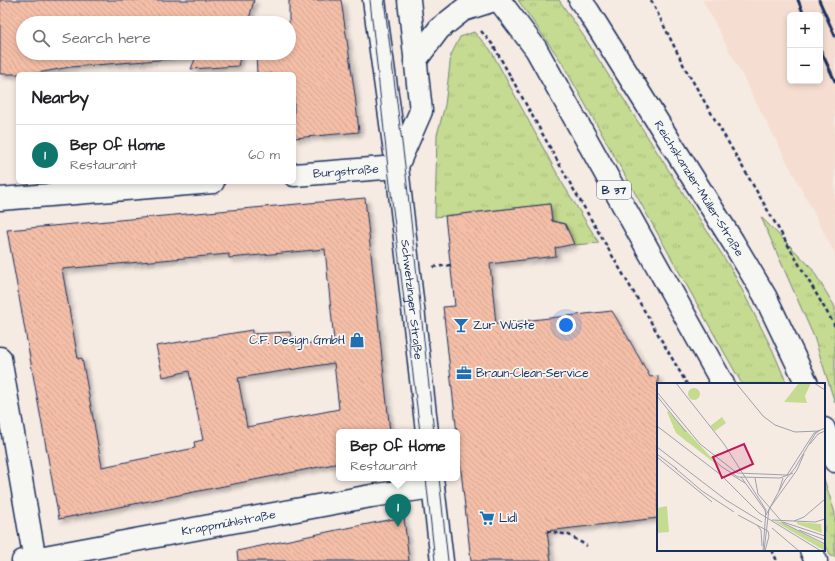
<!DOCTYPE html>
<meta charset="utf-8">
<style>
body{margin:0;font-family:"Architects Daughter",sans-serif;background:#f6f6f6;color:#202124}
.controls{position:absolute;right:12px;top:12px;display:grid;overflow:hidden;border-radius:6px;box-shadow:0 2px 6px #0003}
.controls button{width:36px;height:36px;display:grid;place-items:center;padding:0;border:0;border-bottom:1px solid #e0e0e0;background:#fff;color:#202124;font:20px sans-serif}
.you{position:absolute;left:566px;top:325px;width:14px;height:14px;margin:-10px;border:3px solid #fff;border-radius:50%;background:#1a73e8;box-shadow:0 0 0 6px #1a73e833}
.badge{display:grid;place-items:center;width:26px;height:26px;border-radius:50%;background:#0f766e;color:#fff;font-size:13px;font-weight:700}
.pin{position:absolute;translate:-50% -33px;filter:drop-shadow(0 1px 2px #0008)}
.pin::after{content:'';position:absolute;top:21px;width:14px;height:12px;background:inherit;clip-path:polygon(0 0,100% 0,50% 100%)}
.popup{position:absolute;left:336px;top:429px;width:124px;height:52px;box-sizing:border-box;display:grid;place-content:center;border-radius:6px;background:#fff;filter:drop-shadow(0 1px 3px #0005);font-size:13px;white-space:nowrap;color:#757577}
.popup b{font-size:15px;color:#202124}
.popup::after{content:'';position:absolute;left:50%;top:100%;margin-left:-8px;border:8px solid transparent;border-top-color:#fff}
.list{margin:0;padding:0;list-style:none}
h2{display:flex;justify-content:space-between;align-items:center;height:52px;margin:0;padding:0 16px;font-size:17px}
h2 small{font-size:13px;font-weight:400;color:#757577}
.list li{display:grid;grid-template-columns:26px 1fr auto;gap:12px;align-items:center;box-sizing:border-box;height:60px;padding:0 16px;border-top:1px solid #e0e0e0}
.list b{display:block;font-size:15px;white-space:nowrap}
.list p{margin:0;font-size:13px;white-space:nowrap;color:#757577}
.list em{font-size:13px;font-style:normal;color:#757577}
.icon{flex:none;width:22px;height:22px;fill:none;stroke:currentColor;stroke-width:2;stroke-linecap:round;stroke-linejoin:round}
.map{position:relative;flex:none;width:835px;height:561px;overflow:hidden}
.search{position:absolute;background:#fff;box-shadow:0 2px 6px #0003;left:16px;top:16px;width:280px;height:44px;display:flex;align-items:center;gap:10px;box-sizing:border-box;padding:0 14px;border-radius:22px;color:#757577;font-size:15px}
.panel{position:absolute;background:#fff;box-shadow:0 2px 6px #0003;left:16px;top:72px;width:280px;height:112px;border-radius:6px}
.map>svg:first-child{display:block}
.built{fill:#f5ded1;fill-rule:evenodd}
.grass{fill:url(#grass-tufts);stroke:#708578}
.building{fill:url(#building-back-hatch);stroke:#1b2f5e;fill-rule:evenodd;filter:url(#shadow)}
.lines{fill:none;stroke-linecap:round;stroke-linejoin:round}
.minor-casing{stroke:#1b2f5e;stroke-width:25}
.major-casing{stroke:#1b2f5e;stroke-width:25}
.path{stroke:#1b2f5e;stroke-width:2.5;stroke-dasharray:4 3;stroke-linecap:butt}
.minor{stroke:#f6f6f2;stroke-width:22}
.major{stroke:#f6f6f2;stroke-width:22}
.tram{stroke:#1b2f5e;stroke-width:1}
.rail{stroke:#1b2f5e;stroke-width:3}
.labels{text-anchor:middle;stroke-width:3.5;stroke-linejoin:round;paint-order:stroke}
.shield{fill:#f6f6f2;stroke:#5d6b8a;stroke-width:1}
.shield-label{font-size:11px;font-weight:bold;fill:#1b2f5e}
.street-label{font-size:12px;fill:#1b2f5e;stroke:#f6f6f2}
.poi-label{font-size:12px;fill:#1b2f5e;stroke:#f6f6f2;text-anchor:start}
.inset-road{fill:none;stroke:#9ea0ae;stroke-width:1}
.view{fill:#c2185b;fill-opacity:0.15;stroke:#c2185b;stroke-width:2}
.inset-edge{fill:none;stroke:#1b2f5e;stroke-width:2}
</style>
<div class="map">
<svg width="835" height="561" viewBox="0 0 835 561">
<defs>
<pattern id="grass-tufts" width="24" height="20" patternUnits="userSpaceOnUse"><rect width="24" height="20" fill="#c5db91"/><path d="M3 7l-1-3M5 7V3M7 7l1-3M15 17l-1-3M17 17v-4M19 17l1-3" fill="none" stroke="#a9bc7f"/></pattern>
<pattern id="building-back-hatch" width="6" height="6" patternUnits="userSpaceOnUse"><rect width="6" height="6" fill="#f4bea7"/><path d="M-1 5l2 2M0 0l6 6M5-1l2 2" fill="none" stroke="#d1a492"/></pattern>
<filter id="shadow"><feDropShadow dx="3.5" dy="3.5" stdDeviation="2" flood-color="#0004"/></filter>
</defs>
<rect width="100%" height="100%" fill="#f6ebe3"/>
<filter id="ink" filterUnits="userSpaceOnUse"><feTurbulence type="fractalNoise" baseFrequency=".025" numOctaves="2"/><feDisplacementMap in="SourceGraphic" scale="8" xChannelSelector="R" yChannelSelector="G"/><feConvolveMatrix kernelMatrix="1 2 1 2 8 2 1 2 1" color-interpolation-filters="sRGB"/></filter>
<g filter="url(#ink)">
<path class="built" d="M702 0H835V254L708 10ZM790 15H820V81H790Z"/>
<g class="grass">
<path d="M518 0H559L585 38 733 272 773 351 787 384H742L561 61Z"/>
<path d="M474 32 490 49 561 181 599 243 574 245 565 224 552 221 550 204 435 217 437 135 445 105 451 55 460 37Z"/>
<path d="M761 217 811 267 835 307V403L814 337Z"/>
<path d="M824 479 835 513V557L831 556 824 542Z"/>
</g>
<g class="building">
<path d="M0 0H254L248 23H23V53H241L238 66 191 69 196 57 70 67 32 74H0Z"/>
<path d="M289 0H341L355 95 359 132 294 138V74H257L256 53H289Z"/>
<path d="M365 198 390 432H339V463L59 519 7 230ZM325 249 334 341 293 345 290 332 252 334V330L156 346 163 377 189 371 203 440 194 442 195 448 102 467 82 358 78 359 62 269 229 254V258ZM334 363 339 409 247 427 238 378Z"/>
<path d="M550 204 552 221 565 224 574 244 555 248 556 256 490 264 496 324 612 311 627 336 650 377 658 376V518L547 531 551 561H471L443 307 455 306 445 216Z"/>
<path d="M404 517 409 561H238L237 551 337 530Z"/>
</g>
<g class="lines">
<g class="minor-casing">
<g id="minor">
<path id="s1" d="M374 0 397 167 427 432"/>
<path d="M415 61 439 29 463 10 494 0"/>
<path d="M397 166 421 111 409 0"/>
<path id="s2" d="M294 175 397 167"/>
<path d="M0 199 213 182"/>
<path d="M0 358 35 561"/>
<path d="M432 478 442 561"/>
<path id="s3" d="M23 561 371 496 433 487"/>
</g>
</g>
<g class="major-casing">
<g id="major">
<path d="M499 0 536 49 723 384"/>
<path id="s4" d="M580 0 588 11 733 242 765 296 807 384"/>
<path d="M824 429 835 461"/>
<path d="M811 550 816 561"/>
</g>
</g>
<g class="path">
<path d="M651 0 685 68 835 326"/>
<path d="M481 31 493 45 567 178 687 384"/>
<path d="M433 267 451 265"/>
<path d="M547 531 569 535 587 546"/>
<path d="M772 550 777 561"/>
</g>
<use href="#minor" class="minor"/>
<use href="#major" class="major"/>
<g class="tram">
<path d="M370 0 388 168 420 432"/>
<path d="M384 0 405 166 434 432"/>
<path d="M426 478 435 561"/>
<path d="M439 478 448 561"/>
</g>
<g class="rail">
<path d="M798 0 804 15"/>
<path d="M819 0 835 36"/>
<path d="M820 49 835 81"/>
</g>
</g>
</g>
<defs>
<g id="bar-bare" transform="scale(1.2)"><path d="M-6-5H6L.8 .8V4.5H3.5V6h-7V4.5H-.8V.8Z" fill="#1f6fb2" stroke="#f6f6f2" stroke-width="2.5" paint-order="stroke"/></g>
<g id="shop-bare" transform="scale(1.2)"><path d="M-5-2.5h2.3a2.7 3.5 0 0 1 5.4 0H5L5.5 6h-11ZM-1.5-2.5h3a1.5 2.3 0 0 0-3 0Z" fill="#1f6fb2" stroke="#f6f6f2" stroke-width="2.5" paint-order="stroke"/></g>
<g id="office-bare" transform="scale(1.2)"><path d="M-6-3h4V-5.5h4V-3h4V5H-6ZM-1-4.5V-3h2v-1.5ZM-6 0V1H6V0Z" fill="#1f6fb2" stroke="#f6f6f2" stroke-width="2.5" paint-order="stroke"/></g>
<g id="supermarket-bare" transform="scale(1.2)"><path d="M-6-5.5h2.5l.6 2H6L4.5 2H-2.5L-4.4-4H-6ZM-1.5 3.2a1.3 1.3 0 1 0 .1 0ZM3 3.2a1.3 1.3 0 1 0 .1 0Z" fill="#1f6fb2" stroke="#f6f6f2" stroke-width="2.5" paint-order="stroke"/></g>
</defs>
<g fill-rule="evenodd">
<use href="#bar-bare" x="461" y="325"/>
<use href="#shop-bare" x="357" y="340"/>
<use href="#office-bare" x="464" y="373"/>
<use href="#supermarket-bare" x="487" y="518"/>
</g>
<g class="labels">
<rect class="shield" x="597" y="181" width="34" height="18" rx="3"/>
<g class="shield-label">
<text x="614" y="194">B 37</text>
</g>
<g class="street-label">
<text dy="4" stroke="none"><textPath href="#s2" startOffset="52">Burgstraße</textPath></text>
<text dy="4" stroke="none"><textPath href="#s4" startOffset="223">Reichskanzler-Müller-Straße</textPath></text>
<text dy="4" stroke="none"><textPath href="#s1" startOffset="302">Schwetzinger Straße</textPath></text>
<text dy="4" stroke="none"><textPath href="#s3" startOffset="209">Krappmühlstraße</textPath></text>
</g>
<g class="poi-label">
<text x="473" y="329">Zur Wüste</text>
<text x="345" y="344" text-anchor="end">C.F. Design GmbH</text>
<text x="476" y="377">Braun-Clean-Service</text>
<text x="499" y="522">Lidl</text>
</g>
</g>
<g transform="translate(657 383)">
<rect width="168" height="168" fill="#f6ebe3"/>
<path d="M10 29 11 28 64 85 19 50ZM10 123 12 149 0 150V125ZM117 138 124 139 168 162V168Z" fill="#c5db91"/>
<path d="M142 0H154L148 13 150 20 127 19ZM31 11a6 6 0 1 1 12 0a6 6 0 1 1-12 0ZM65 34 69 40 58 48 53 43ZM20 41 33 55 30 59 16 44Z" fill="#c5db91"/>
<path d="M140 139 164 141 165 150 140 141Z" fill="#c5db91"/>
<path class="inset-road" d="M19 0 67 61 109 127 106 168M79 0 106 33 118 42 138 49 162 48M157 0 168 7M0 9 43 61 80 90 130 92 157 50 168 45M0 13 29 49M0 43 64 92 102 130 164 168M153 61 161 51 168 48M0 64 69 117 105 139M0 71 20 86M0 74 55 119M54 74 65 84 81 94 123 95 136 90M18 85 45 108 77 129M75 92 88 100M84 94 108 127 109 132M98 95 101 111 126 140 168 161M122 108 126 95M81 132 111 148 112 153 108 168M109 132 128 97 138 85 158 51 163 47M115 137 158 139 168 136M137 138 147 134 168 116M126 139 168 153M100 142 104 147 105 163M115 145 142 168M142 147 168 157M107 168 112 126 140 87 147 71"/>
<path class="view" d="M87 61 96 81 65 95 56 74Z"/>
<rect width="168" height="168" class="inset-edge"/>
</g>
</svg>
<div class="controls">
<button>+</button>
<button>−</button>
</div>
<div class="you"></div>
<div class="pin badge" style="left:398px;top:527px">1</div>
<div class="popup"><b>Bep Of Home</b>Restaurant</div>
<div class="search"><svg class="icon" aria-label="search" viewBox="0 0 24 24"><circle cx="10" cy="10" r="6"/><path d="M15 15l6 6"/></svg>Search here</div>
<section class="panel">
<h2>Nearby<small></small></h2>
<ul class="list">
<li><span class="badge">1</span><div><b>Bep Of Home</b><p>Restaurant</p></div><em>60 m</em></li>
</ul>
</section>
</div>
